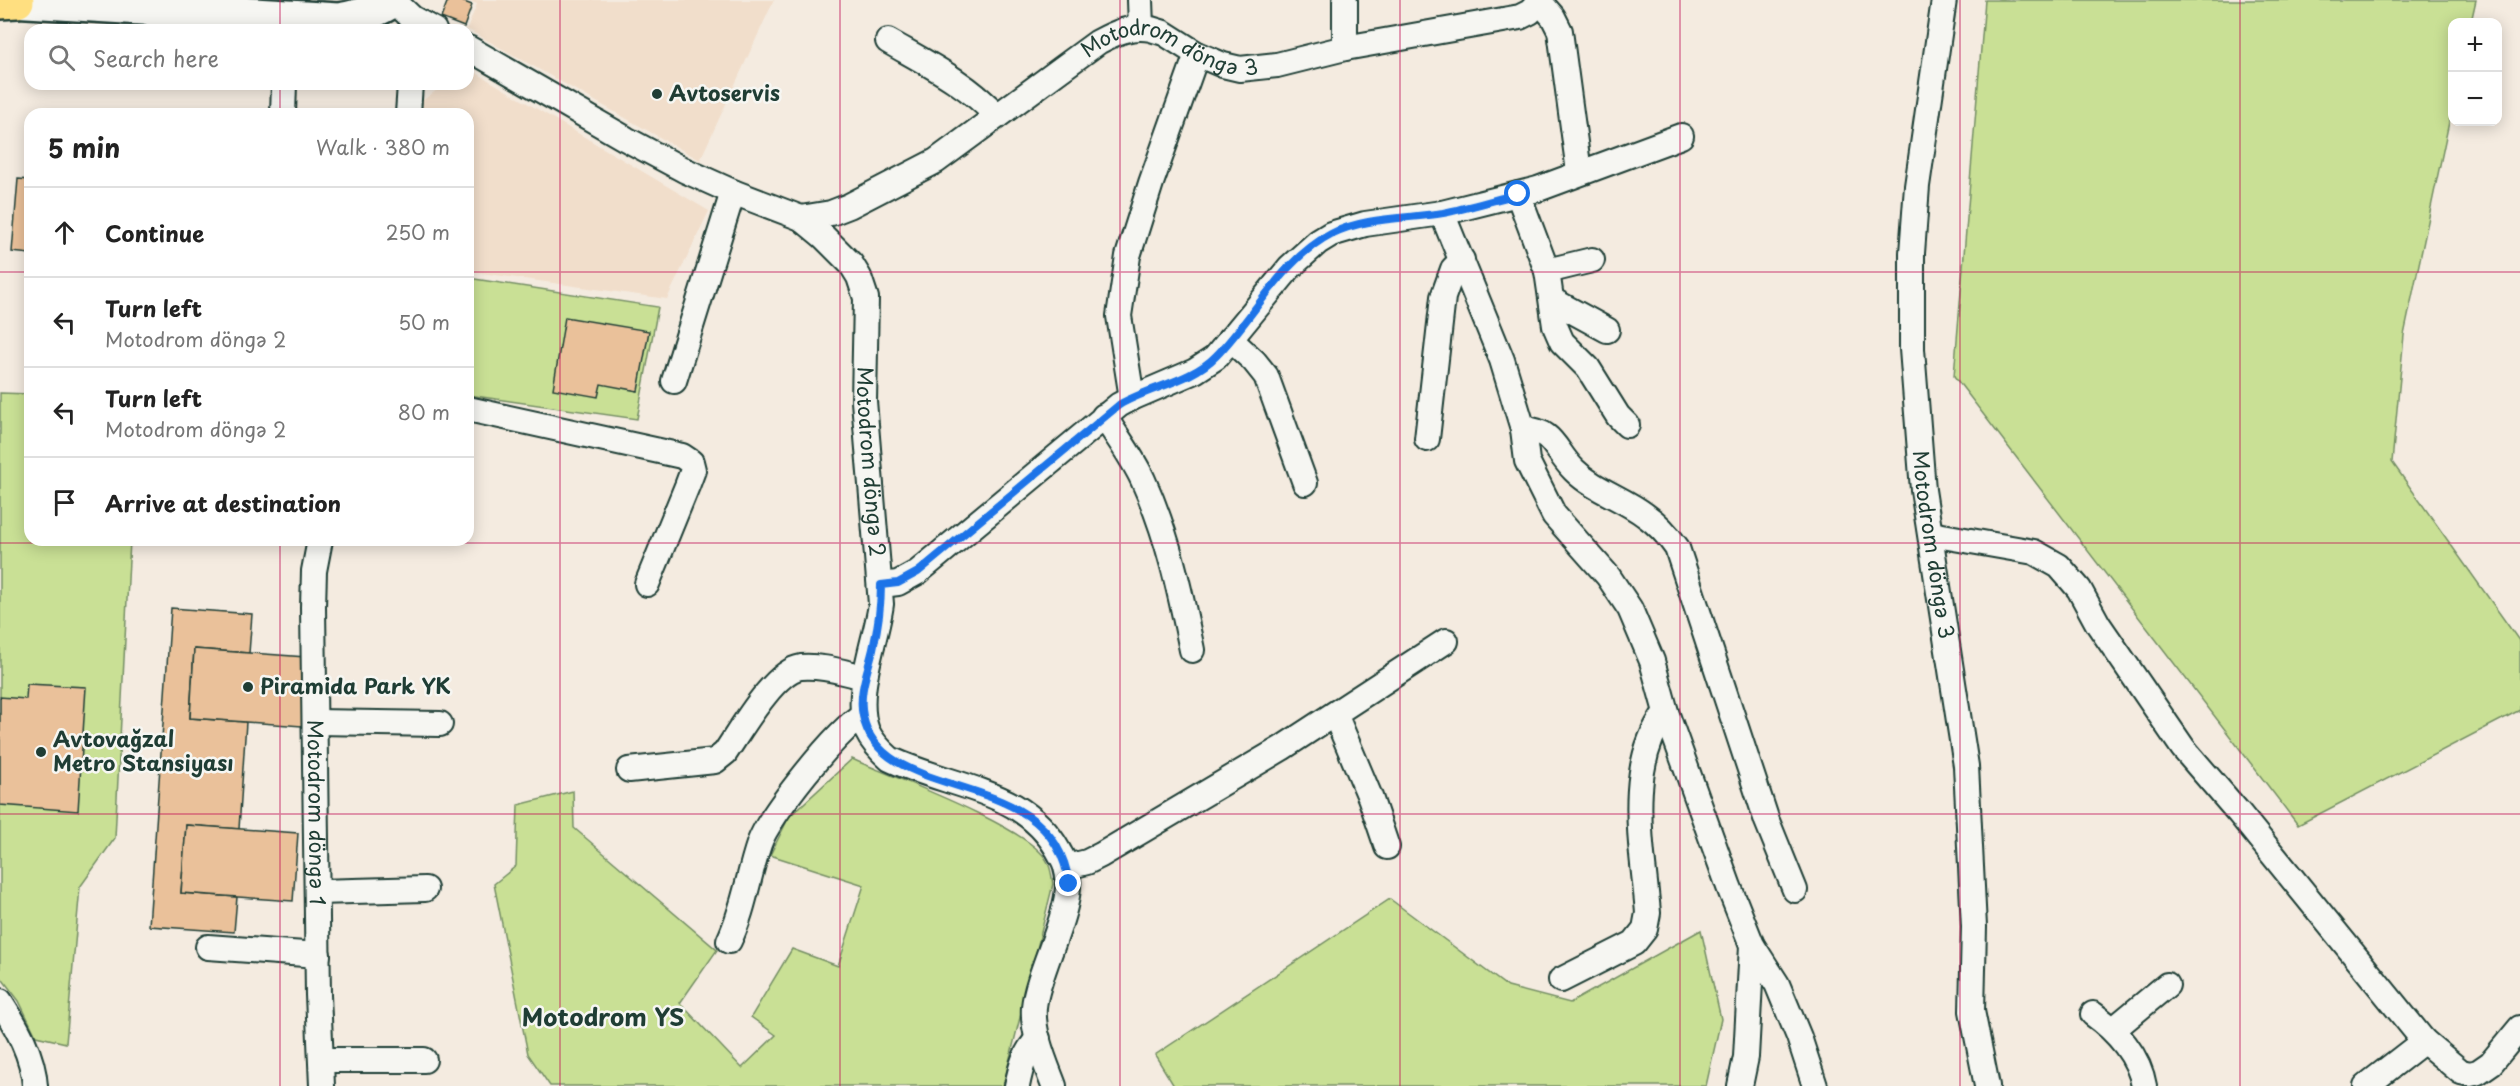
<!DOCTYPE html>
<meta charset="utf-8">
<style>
body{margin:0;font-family:"Playpen Sans",sans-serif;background:#f2f2f2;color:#222}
.controls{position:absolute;right:18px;top:18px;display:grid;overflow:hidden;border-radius:12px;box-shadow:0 3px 15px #0003}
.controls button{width:54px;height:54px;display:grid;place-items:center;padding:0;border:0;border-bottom:2px solid #e0e0e0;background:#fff;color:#222;font:30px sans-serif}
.stop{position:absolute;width:18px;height:18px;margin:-14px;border:4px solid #1a73e8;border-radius:50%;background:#fff}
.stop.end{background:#1a73e8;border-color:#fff;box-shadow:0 2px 6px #0008}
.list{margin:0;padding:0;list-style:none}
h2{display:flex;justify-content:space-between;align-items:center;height:78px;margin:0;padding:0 24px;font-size:26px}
h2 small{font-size:20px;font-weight:400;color:#767676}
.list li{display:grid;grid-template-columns:39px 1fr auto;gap:18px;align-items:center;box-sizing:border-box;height:90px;padding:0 24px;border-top:2px solid #e0e0e0}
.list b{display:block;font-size:22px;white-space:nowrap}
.list p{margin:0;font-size:20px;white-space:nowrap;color:#767676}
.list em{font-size:20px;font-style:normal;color:#767676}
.icon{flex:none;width:33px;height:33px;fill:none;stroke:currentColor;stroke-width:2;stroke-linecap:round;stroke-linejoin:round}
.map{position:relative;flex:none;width:2520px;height:1086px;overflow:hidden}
.search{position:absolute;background:#fff;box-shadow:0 3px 15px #0003;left:24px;top:24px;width:450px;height:66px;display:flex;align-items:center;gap:15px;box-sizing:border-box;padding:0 21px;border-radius:18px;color:#767676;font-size:22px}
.panel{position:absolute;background:#fff;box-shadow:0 3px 15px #0003;left:24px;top:108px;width:450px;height:438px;border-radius:18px}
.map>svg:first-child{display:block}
.built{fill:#f1decb}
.green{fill:#c9e095;stroke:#748e64;stroke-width:1.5}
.building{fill:#eac19a;stroke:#1f3d34;stroke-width:1.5}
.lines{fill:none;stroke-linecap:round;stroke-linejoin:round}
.street-casing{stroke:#1f3d34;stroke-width:28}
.secondary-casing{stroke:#1f3d34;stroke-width:38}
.highway-casing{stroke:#1f3d34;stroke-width:38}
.street{stroke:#f6f6f2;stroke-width:24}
.secondary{stroke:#f6f6f2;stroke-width:33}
.highway{stroke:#ffdf80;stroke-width:33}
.route{stroke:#1a73e8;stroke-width:8}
.grid{fill:none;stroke:#c2185b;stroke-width:1.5;stroke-opacity:0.55}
.poi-dot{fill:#1f3d34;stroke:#f6f6f2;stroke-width:2}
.labels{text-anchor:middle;stroke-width:5;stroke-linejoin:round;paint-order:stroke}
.street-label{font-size:21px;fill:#1f3d34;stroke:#f6f6f2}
.poi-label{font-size:21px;font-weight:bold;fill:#1f3d34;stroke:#f6f6f2;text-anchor:start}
.quarter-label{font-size:24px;font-weight:bold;fill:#1f3d34;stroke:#f6f6f2}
</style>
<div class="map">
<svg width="2520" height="1086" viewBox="0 0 2520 1086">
<rect width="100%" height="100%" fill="#f4ebe0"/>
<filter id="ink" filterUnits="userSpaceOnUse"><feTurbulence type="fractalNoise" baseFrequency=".0167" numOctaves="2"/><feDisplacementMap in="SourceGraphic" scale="12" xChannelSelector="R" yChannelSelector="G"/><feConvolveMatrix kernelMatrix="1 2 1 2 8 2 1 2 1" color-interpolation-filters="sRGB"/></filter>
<g filter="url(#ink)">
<g class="built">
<path d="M467 0H774L700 160 467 29 477 4Z"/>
<path d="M468 68 709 211 667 299 468 271V114H421L422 101 445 84H468Z"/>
</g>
<g class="green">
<path d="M1985 0H2476L2471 22H2452V108L2404 335 2392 462 2520 642V710L2298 825 1954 376Z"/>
<path d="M468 278 658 307 637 419 468 395Z"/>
<path d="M0 393 30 394V540H130L115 838 80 887 66 1043 36 1036 19 1001 0 976Z"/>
<path d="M852 759C891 776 1031 828 1047 861 1051 868 1052 877 1053 884L1003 1086H550L528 1054 494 884 516 866 518 805 573 791 574 828 717 950 680 1003 742 1068 776 1035 751 1017 792 949 838 966 864 885 770 855 789 817Z"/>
<path d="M1390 899 1508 987 1570 1003 1701 930 1721 1019 1706 1086H1174L1155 1055Z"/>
</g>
<g class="building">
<path d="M448 0H459L472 5 464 27 441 18Z"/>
<path d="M18 179 30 180V254L12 252Z"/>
<path d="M565 317 649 331 638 391 601 384 598 397 553 389Z"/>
<path d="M171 608 252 614 249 653 194 649 190 718 246 722 239 829 186 825 181 893 237 897 234 932 149 926Z"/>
<path d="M194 649 306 657 302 726 190 718Z"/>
<path d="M27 684 86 687 78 811 0 805V697L26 699Z"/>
<path d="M186 825 298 833 293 901 181 893Z"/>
</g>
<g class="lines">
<g class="street-casing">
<g id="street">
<path d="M393 0 412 18 434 30"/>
<path d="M1140 0 1141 27"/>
<path d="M1345 0V48"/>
<path id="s1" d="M1944 0 1917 186 1912 253V349L1923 490 1966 766 1974 927 1972 1011 1987 1086"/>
<path d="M1540 2 1553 17 1560 31 1579 172"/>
<path d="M888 41C926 63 967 83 997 116"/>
<path id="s2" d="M468 48 626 139 684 170 733 192 801 218 824 237 851 264 859 277 866 298 864 401 881 604C876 642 853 694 867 731 872 742 881 751 890 759 930 778 976 785 1014 806 1032 817 1048 832 1058 850 1061 856 1065 861 1066 867 1078 903 1038 967 1034 1007 1032 1033 1045 1062 1054 1086"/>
<path d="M283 114 284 84"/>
<path d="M408 114 410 84"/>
<path d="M1518 194 1547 271 1555 326 1562 342 1588 368 1618 416 1627 425"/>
<path d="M1442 213 1502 360 1523 429 1527 461 1554 515 1608 576 1630 609 1652 661 1666 712 1729 887 1752 945 1777 984 1799 1037 1815 1086"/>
<path id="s3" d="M801 218 831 213 849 206 936 161 1098 42C1115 33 1131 25 1151 29L1164 33 1197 54 1223 65 1240 69 1277 65 1345 48 1520 17 1530 12 1541 0"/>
<path d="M1547 271 1592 260"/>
<path d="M1552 300 1607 330"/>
<path d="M1230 339 1254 361 1266 376 1305 483"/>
<path d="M674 381 733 192"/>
<path d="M1132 398 1119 316 1128 256 1151 183 1197 54"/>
<path d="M468 409 682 456 691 462 693 470 687 486 647 584"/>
<path d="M1104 416C1117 437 1133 458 1143 480 1168 535 1180 591 1192 650"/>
<path d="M1523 429C1554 430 1554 450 1574 470 1594 490 1623 498 1645 515 1658 524 1668 535 1677 548L1767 821 1795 890"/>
<path d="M1427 439 1443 297 1453 269 1462 260"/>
<path d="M1931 534 2034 552 2059 566 2079 589 2098 624 2183 748 2239 813 2424 1041 2461 1072 2470 1074 2478 1072 2491 1063 2520 1028"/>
<path id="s4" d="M320 540 314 571 313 607 318 995 322 1086"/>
<path d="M881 585 898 583 918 572 1119 405 1132 398 1195 371 1215 358 1290 267 1318 242 1331 234 1365 224 1442 213 1538 189 1681 136"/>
<path d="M1335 714 1370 797 1387 847"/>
<path d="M316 722 440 724"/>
<path d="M629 770 715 761 725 753C740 731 774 671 801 667 822 665 845 673 865 677"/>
<path d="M1067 867 1087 862 1101 855 1282 748 1446 641"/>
<path d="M318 892 425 889"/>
<path d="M729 941C744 910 748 876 759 844 768 816 838 729 863 715"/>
<path d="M208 947 318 955"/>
<path d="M1561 980 1634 943 1645 929 1648 913C1643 850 1624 767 1666 712"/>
<path d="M0 1001C17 1027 33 1055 35 1086"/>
<path d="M2093 1014C2117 1031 2139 1056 2144 1086"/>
<path d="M2114 1029 2167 985"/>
<path d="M321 1060H424"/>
<path d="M1017 1086C1021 1067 1024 1053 1038 1039"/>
<path d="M1740 1086 1746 1057 1752 945"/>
<path d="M2366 1086 2424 1041"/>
</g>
</g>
<g class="secondary-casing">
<path id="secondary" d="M11 0 338 20C359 17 376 12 393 0"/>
</g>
<g class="highway-casing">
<path id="highway" d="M0 2 17 1"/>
</g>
<use href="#street" class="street"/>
<use href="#secondary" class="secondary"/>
<use href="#highway" class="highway"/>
</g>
</g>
<g class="lines" filter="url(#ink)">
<path class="route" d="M1069 884C1053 762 881 808 863 716 858 693 868 671 873 649 878 627 881 607 881 585L898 583 918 572 1119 405C1149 387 1191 382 1216 356 1254 318 1281 260 1331 234 1364 217 1406 219 1443 213 1468 208 1493 200 1518 194"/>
</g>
<path class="grid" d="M280 0V30M560 0V1086M840 0V1086M1120 0V1086M1400 0V1086M1680 0V1086M1960 0V1086M2240 0V1086M280 84V114M0 272H30M468 272H2520M280 540V1086M0 543H2520M0 814H2520"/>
<g class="poi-dot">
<circle cx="657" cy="94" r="6"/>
<circle cx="248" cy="687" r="6"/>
<circle cx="41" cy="752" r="6"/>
</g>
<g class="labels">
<g class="street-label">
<text dy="7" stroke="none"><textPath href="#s3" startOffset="426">Motodrom döngə 3</textPath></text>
<text dy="7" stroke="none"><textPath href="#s2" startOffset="644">Motodrom döngə 2</textPath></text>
<text dy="7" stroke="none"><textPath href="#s1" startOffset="548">Motodrom döngə 3</textPath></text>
<text dy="7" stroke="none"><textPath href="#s4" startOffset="273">Motodrom döngə 1</textPath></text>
</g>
<g class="poi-label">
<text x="669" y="101">Avtoservis</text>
<text x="260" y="694">Piramida Park YK</text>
<text x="53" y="747">Avtovağzal<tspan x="53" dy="24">Metro Stansiyası</tspan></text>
</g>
<g class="quarter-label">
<text x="603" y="1026">Motodrom YS</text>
</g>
</g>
</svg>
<div class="controls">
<button>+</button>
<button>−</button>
</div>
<div class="stop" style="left:1518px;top:194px"></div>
<div class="stop end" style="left:1069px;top:884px"></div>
<div class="search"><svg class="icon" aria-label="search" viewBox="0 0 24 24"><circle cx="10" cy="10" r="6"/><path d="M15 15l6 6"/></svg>Search here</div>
<section class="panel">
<h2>5 min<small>Walk · 380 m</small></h2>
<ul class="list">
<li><svg class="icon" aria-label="ahead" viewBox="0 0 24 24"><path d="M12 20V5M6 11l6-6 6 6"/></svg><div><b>Continue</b></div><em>250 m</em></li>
<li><svg class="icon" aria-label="left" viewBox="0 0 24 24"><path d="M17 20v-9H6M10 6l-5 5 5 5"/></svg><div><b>Turn left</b><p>Motodrom döngə 2</p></div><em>50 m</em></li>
<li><svg class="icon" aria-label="left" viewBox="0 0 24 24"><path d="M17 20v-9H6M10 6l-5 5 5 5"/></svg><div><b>Turn left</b><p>Motodrom döngə 2</p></div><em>80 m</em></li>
<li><svg class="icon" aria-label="arrive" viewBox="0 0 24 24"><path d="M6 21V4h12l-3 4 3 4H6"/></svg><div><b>Arrive at destination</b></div></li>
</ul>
</section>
</div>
